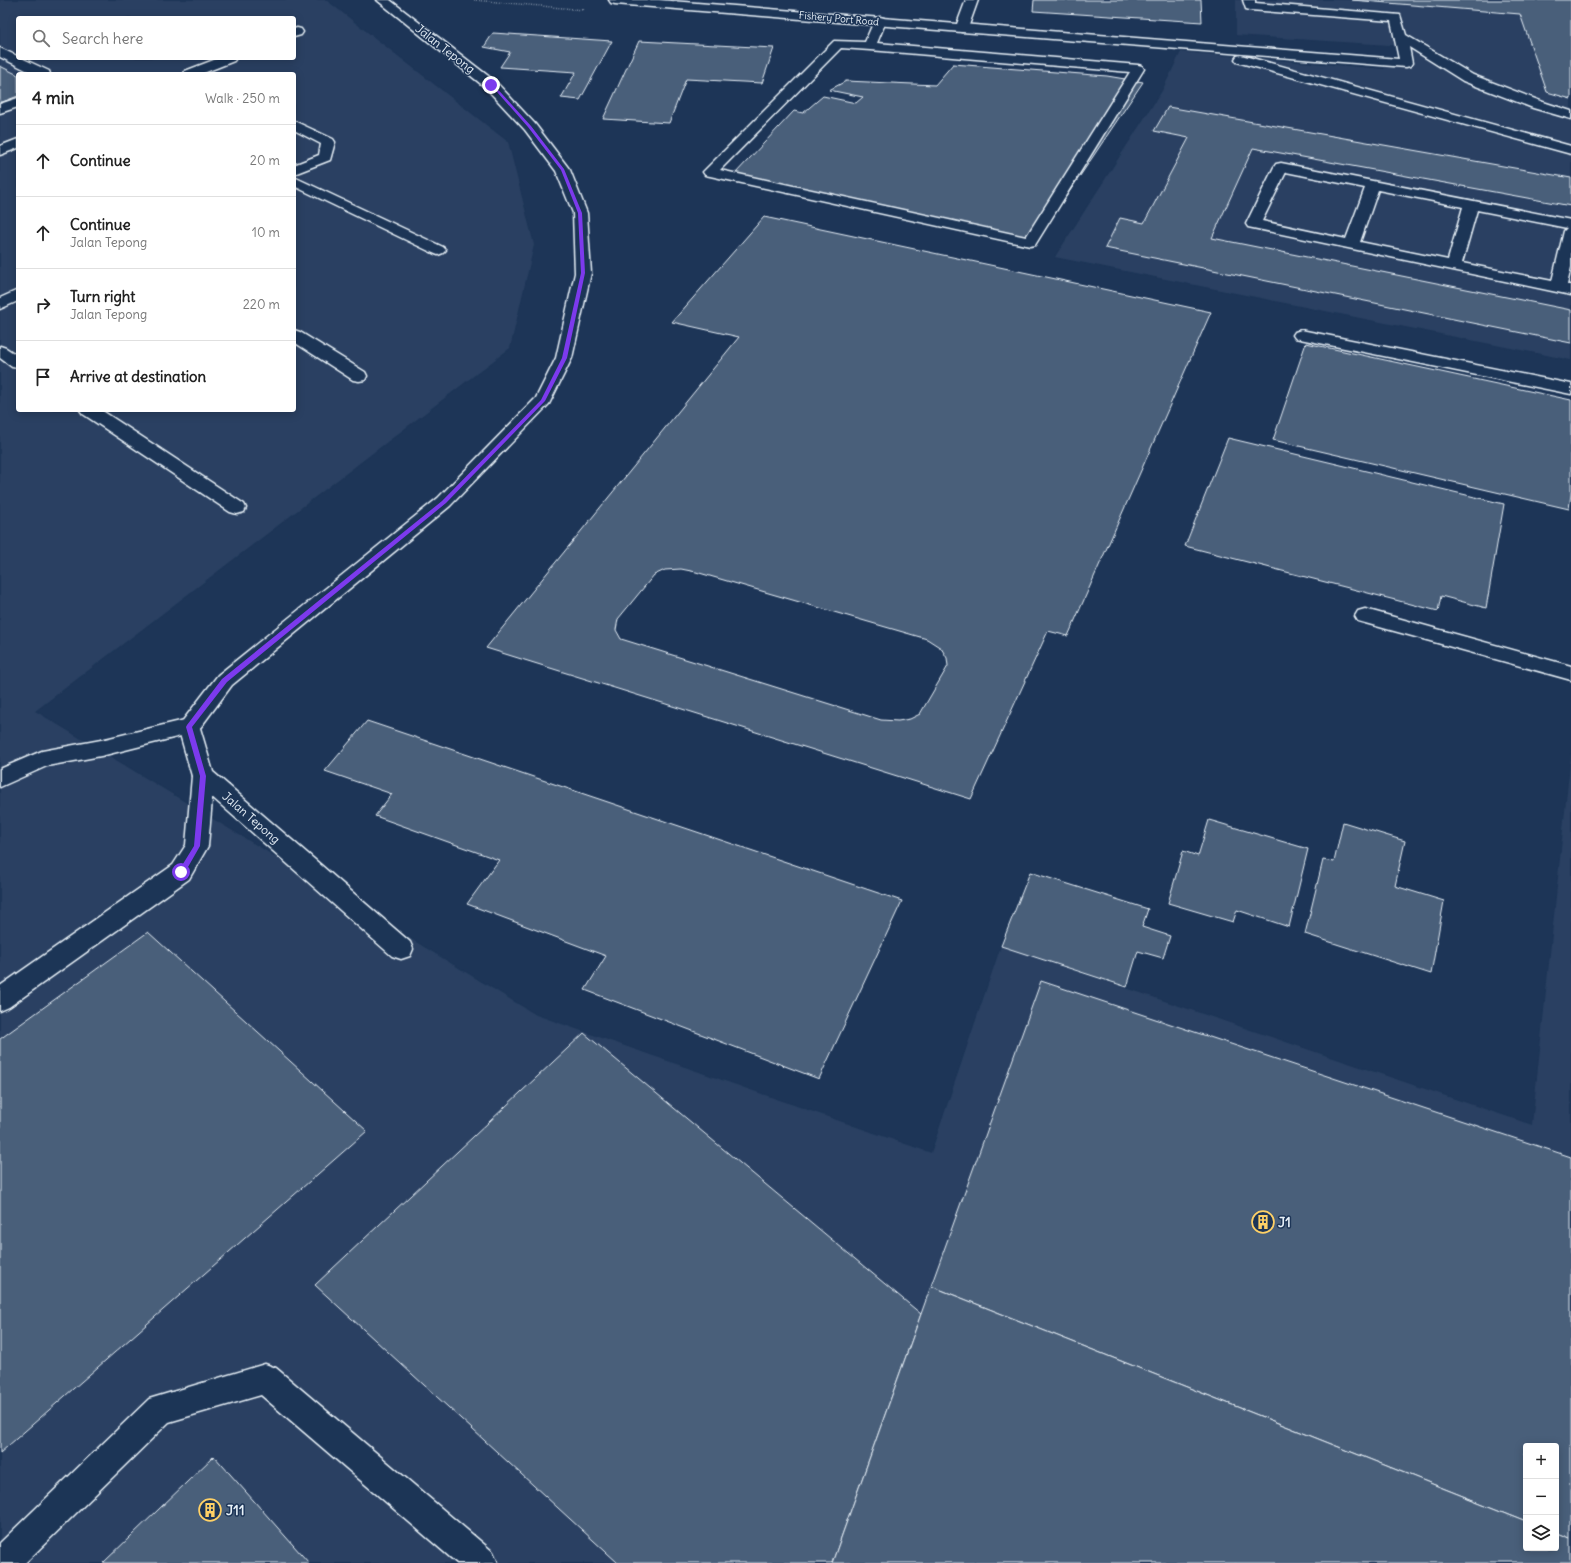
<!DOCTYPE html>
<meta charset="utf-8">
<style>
body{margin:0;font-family:Delius,sans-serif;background:#f6f6f6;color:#222}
.controls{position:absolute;right:12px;bottom:12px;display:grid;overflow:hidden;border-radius:4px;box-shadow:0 2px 10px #0003}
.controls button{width:36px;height:36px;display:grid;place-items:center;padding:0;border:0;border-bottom:1px solid #e0e0e0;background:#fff;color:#222;font:20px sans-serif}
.stop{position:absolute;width:12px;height:12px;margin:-9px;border:3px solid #7c3aed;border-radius:50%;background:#fff}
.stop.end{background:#7c3aed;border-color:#fff;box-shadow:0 1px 4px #0008}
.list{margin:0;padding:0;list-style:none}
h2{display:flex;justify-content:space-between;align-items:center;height:52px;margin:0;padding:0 16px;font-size:17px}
h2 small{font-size:13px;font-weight:400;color:#767676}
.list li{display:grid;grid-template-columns:26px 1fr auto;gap:12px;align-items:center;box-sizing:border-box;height:72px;padding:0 16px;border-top:1px solid #e0e0e0}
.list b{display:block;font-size:15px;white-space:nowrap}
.list p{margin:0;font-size:13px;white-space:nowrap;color:#767676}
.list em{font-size:13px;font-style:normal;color:#767676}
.icon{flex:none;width:22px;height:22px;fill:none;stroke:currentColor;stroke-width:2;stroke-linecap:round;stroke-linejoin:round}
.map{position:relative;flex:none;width:1571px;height:1563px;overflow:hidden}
.search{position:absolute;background:#fff;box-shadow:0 2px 10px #0003;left:16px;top:16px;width:280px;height:44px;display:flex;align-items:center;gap:10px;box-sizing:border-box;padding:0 14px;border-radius:4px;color:#767676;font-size:15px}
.panel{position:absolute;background:#fff;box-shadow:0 2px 10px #0003;left:16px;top:72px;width:280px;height:340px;border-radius:4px}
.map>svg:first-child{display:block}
.built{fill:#2a4162;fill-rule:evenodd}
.building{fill:#495e7a;stroke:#e8f1f8;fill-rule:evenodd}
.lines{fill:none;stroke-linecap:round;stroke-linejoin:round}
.service-casing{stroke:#e8f1f8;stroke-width:3}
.minor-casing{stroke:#e8f1f8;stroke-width:3}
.path{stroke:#e8f1f8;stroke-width:1.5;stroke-dasharray:0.5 2;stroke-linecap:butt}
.service{fill:#1d3557;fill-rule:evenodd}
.minor{fill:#1d3557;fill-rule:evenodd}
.route{fill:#7c3aed}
.labels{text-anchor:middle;stroke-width:3;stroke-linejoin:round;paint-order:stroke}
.far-street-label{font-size:10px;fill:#e8f1f8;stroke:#1d3557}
.street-label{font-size:12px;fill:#e8f1f8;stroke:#1d3557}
.near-poi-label{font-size:14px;font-weight:bold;fill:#e8f1f8;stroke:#1d3557;text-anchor:start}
</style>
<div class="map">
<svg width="1571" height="1563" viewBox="0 0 1571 1563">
<rect width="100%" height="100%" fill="#1d3557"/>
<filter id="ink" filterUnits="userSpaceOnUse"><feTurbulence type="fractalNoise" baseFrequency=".025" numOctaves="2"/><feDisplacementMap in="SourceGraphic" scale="8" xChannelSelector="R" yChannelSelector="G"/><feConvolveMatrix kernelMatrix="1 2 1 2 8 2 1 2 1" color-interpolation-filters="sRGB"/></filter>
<g filter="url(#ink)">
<g class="built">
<path d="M0 0H326L508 142 534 245 510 348 35 711 536 1015 931 1153 1001 946 1532 1125 1571 754V1563H0ZM18 18H294V58H18ZM18 74H294V410H18ZM1526 1446H1556V1548H1526Z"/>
<path d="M1236 0H1571V360L1055 257 1162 91 1181 52 1384 69 1405 46 1236 35Z"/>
</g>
<g class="building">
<path d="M1034 0H1201L1202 22 1033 11Z"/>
<path d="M1352 0H1571V99L1547 92 1520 14Z"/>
<path d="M493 33 612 41 580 100 561 98 576 72 500 67 510 52 484 47Z"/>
<path d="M639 41 774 48 762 83 686 79 669 123 603 119Z"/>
<path d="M953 64 1107 76 1143 82 1037 240 734 175 794 111 803 113 823 96 856 103 863 97 829 90 846 81 935 85Z"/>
<path d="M0 66 18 75V96L0 103Z"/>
<path d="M1168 107 1571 178V206L1253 148 1212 238 1571 310V343L1105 248 1120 218 1144 223 1189 138 1154 131Z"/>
<path d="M764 217 1211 312 1068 636 1048 631 971 799 486 648 739 337 672 322ZM681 569 696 572 927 639 941 648 947 658 948 666 920 714 910 719 898 721 881 720 621 639 616 630 618 619 654 575 665 570Z"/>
<path d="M1306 343 1571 400V494L1569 509 1273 440Z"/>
<path d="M1228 438 1504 504 1486 608 1441 596 1438 611 1185 546Z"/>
<path d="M367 721 902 901 819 1079 585 990 606 956 467 904 499 860 375 816 392 794 325 771Z"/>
<path d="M1209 820 1308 849 1289 927 1237 910 1233 922 1168 903 1183 851 1198 856Z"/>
<path d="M1343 822 1405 841 1395 886 1444 901 1431 974 1305 934 1323 860 1334 862Z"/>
<path d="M1030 872 1148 909 1142 927 1170 936 1163 958 1138 951 1127 987 1001 946Z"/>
<path d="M148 932 367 1131 0 1453V1039Z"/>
<path d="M1041 981 1571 1157V1539L1556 1533V1446H1526V1521L931 1286Z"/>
<path d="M584 1033 921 1314 832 1563H618L315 1285Z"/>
<path d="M931 1286 1526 1521V1548H1556V1533L1571 1539V1563H832Z"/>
<path d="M214 1456 309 1563H103Z"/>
</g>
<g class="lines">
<g class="service-casing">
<g id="service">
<path d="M1243 0H1255V3L1400 15 1406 35 1473 75 1543 102 1571 111V119L1533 108 1463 81 1409 47 1412 63 1410 66 1406 67 962 32 958 31 956 28 958 25 962 24 1399 59 1391 21 1250 10 1246 9Z"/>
<path d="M880 17 884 18 886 21 877 43 1138 65 1142 66 1144 69 1035 245 1030 246 710 176 705 175 703 172 834 41 865 42 874 21 876 18ZM841 48 870 50 1130 72 1026 237 720 170Z"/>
<path d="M297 28 301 29 303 32 301 35 294 37V29Z"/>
<path d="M0 48 49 71 50 74H34L0 57Z"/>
<path d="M1241 55 1571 146V154L1237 62 1235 59 1237 56Z"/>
<path d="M219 58H236L234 61 201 74H184L185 71Z"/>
<path d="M18 98V107L0 113V104Z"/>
<path d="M294 121 333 139 335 142 330 160 294 174V165L319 155 321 144 294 130Z"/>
<path d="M18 139V148L0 155V146Z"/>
<path d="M1281 163 1571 220V267L1567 285H1571V295L1248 227 1246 224 1274 167 1276 164ZM1286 172 1365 188 1346 239 1262 221ZM1378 190 1463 207 1448 260 1360 242ZM1477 210 1567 228 1564 231 1552 281 1462 263Z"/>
<path d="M294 177 443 247 446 250 443 253 438 255 433 253 294 186Z"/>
<path d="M18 290V301L0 309V298Z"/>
<path d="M294 330 300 332 365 372 367 376 365 380 359 381 353 380 294 342Z"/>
<path d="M1301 330 1571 384V394L1295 338 1293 335 1295 332Z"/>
<path d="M0 346 6 348 18 356V368L12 367 0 358Z"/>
<path d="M80 410H101L244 504 246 508 244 512 237 514 230 512 83 414Z"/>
<path d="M1365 609 1571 666V680L1358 621 1355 616 1358 611Z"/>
<path d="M189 719 197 722 200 727 197 732 101 756 47 766 0 787V769L42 751 101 740Z"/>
<path d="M203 768 211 770 214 776 208 846 189 879 9 1007 0 1011V986L173 865 186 845 192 776 195 770Z"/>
<path d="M265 1364 276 1368 493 1552 498 1563H457L261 1395 169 1422 25 1563H0V1543L149 1399Z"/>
</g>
</g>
<g class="minor-casing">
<g id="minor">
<path d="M377 0H390L496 82 535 124 570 170 587 213 591 273 572 358 549 404 450 506 232 685 200 728 213 772 410 942 413 949 410 956 401 959 392 956 195 782 192 776 178 727 218 675 438 498 536 398 556 358 575 273 573 213 556 171 525 130 486 88Z"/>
<path d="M609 0H659L957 24 966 0H978L968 28 966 31 962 32 615 4 611 3Z"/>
</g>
</g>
<path class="path" d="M474 0 585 10"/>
<use href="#service" class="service"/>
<use href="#minor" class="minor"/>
</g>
</g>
<path class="route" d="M490 84H493L531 126 564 169 582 213 585 273 567 358 545 401 446 503 227 682 192 727 206 776 200 846 184 874H179L178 872 194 846 200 776 186 727 187 725 222 679 442 501 541 400 562 358 581 273 578 213 561 170 528 127Z"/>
<defs>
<g id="building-ring" transform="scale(1.15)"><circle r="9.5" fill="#1d3557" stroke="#ffd166" stroke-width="1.5"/><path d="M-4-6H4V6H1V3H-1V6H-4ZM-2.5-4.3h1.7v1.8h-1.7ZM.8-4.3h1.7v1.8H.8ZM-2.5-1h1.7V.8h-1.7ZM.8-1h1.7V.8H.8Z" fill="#ffd166"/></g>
</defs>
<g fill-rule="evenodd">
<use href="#building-ring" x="1263" y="1222"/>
<use href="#building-ring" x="210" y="1510"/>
</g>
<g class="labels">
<g class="far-street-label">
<text transform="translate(839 18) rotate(5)" y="4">Fishery Port Road</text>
</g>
<g class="street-label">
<text transform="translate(445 49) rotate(38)" y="4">Jalan Tepong</text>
<text transform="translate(251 818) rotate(41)" y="4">Jalan Tepong</text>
</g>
<g class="near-poi-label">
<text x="1278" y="1227">J1</text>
<text x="226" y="1515">J11</text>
</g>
</g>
</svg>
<div class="controls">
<button>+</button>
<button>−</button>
<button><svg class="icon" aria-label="layers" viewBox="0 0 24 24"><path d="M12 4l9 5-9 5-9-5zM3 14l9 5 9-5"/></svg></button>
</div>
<div class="stop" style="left:181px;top:872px"></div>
<div class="stop end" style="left:491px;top:85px"></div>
<div class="search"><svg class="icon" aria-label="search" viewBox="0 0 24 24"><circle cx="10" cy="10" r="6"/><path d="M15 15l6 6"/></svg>Search here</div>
<section class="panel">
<h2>4 min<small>Walk · 250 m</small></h2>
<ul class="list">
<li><svg class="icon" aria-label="ahead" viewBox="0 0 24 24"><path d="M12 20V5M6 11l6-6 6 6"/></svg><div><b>Continue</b></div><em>20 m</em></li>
<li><svg class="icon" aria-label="ahead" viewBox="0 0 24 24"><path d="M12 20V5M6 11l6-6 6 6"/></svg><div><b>Continue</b><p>Jalan Tepong</p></div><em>10 m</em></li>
<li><svg class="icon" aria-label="right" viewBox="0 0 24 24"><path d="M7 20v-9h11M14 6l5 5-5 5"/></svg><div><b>Turn right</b><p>Jalan Tepong</p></div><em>220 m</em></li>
<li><svg class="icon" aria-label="arrive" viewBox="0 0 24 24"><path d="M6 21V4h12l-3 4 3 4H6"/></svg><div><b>Arrive at destination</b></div></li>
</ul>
</section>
</div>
